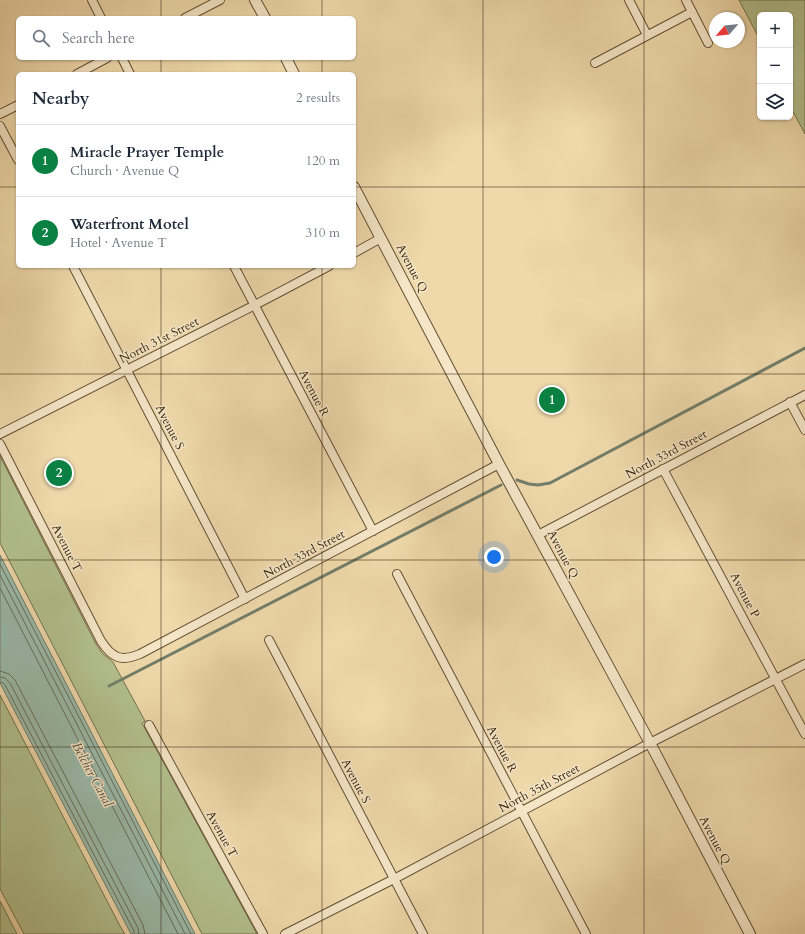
<!DOCTYPE html>
<meta charset="utf-8">
<style>
body{margin:0;font-family:Cardo,serif;background:#f2f2f3;color:#1f2937}
.controls{position:absolute;right:12px;top:12px;display:grid;overflow:hidden;border-radius:6px;box-shadow:0 1px 3px #0004}
.controls button{width:36px;height:36px;display:grid;place-items:center;padding:0;border:0;border-bottom:1px solid #e0e1e3;background:#fff;color:#1f2937;font:20px sans-serif}
.compass{position:absolute;left:709px;top:12px;width:36px;height:36px;border-radius:50%;background:#fff;box-shadow:0 1px 3px #0004;rotate:242deg}
.you{position:absolute;left:494px;top:557px;width:14px;height:14px;margin:-10px;border:3px solid #fff;border-radius:50%;background:#1a73e8;box-shadow:0 0 0 6px #1a73e833}
.badge{display:grid;place-items:center;width:26px;height:26px;border-radius:50%;background:#0b8043;color:#fff;font-size:13px;font-weight:700}
.pin{position:absolute;translate:-50% -50%;border:2px solid #fff;box-shadow:0 1px 4px #0006}
.list{margin:0;padding:0;list-style:none}
h2{display:flex;justify-content:space-between;align-items:center;height:52px;margin:0;padding:0 16px;font-size:17px}
h2 small{font-size:13px;font-weight:400;color:#747a83}
.list li{display:grid;grid-template-columns:26px 1fr auto;gap:12px;align-items:center;box-sizing:border-box;height:72px;padding:0 16px;border-top:1px solid #e0e1e3}
.list b{display:block;font-size:15px;white-space:nowrap}
.list p{margin:0;font-size:13px;white-space:nowrap;color:#747a83}
.list em{font-size:13px;font-style:normal;color:#747a83}
.icon{flex:none;width:22px;height:22px;fill:none;stroke:currentColor;stroke-width:2;stroke-linecap:round;stroke-linejoin:round}
.map{position:relative;flex:none;width:805px;height:934px;overflow:hidden}
.search{position:absolute;background:#fff;box-shadow:0 1px 3px #0004;left:16px;top:16px;width:340px;height:44px;display:flex;align-items:center;gap:10px;box-sizing:border-box;padding:0 14px;border-radius:6px;color:#747a83;font-size:15px}
.panel{position:absolute;background:#fff;box-shadow:0 1px 3px #0004;left:16px;top:72px;width:340px;height:196px;border-radius:6px}
.map>svg:first-child{display:block}
.green{fill:#b2c08e;stroke:#74724c}
.water{fill:#9abaaa;stroke:#727e6a}
.lines{fill:none;stroke-linecap:round;stroke-linejoin:round}
.shore{stroke:#686e5a;stroke-width:1}
.stream{stroke:#727e6a;stroke-width:3}
.minor-casing{stroke:#645033;stroke-width:10}
.tertiary-casing{stroke:#645033;stroke-width:12}
.minor{stroke:#f5e6c8;stroke-width:8}
.tertiary{stroke:#f5e6c8;stroke-width:10}
.grid{fill:none;stroke:#36230b;stroke-width:1;stroke-opacity:0.55}
.labels{text-anchor:middle;stroke-width:3;stroke-linejoin:round;paint-order:stroke}
.street-label{font-size:12px;fill:#36230b;stroke:#f5e6c8}
.water-label{font-size:13px;font-style:italic;fill:#54503b;stroke:#f5e6c8}
</style>
<div class="map">
<svg width="805" height="934" viewBox="0 0 805 934">
<rect width="100%" height="100%" fill="#efd9ab"/>
<filter id="stains"><feTurbulence type="fractalNoise" baseFrequency=".005" numOctaves="4"/><feColorMatrix values="0 0 0 0 .2 0 0 0 0 .09 0 0 0 0 .02 0 0 0 .5 -.17"/></filter>
<radialGradient id="worn" r=".72"><stop offset=".6" stop-color="#630" stop-opacity="0"/><stop offset="1" stop-color="#630" stop-opacity=".3"/></radialGradient>
<g class="green">
<path d="M739 0H805V134L790 106V15H760V49L757 42 760 40Z"/>
<path d="M0 456 96 644 103 654 113 662 145 721 142 723 257 934H202L0 543Z"/>
<path d="M0 695 120 926 125 934H24L0 889Z"/>
<path d="M0 901 17 934H0Z"/>
</g>
<path class="water" d="M0 555 195 934H131L0 683Z"/>
<g class="lines">
<g class="shore">
<path d="M0 564 191 934"/>
<path d="M0 575 185 934"/>
<path d="M0 588 178 934"/>
<path d="M0 671 9 674 15 680 143 925 145 934"/>
<path d="M0 677 5 678 10 683 138 928 139 934"/>
<path d="M0 682 3 683 5 685 134 931V934"/>
</g>
<g class="stream">
<path d="M517 480 529 484 538 485 550 483 805 348"/>
<path d="M109 686 501 485"/>
</g>
<g class="minor-casing">
<g id="minor">
<path d="M92 0 101 18"/>
<path d="M629 0 647 35"/>
<path d="M686 0 708 43"/>
<path d="M185 18 220 0"/>
<path d="M122 58 130 74"/>
<path d="M595 63 692 12"/>
<path d="M77 74 107 58"/>
<path d="M0 114 18 105"/>
<path d="M0 126 18 160"/>
<path d="M354 253 381 238"/>
<path d="M73 266 245 599"/>
<path d="M234 266 373 531"/>
<path d="M790 402 805 430"/>
<path d="M0 434 255 305 329 266"/>
<path d="M0 444 101 641C112 658 121 662 140 654L499 464"/>
<path d="M663 469 805 734"/>
<path d="M538 535 805 395"/>
<path d="M397 574 586 934"/>
<path d="M269 640 423 934"/>
<path d="M149 725 263 934"/>
<path d="M285 934 394 879 650 743 805 664"/>
</g>
</g>
<g class="tertiary-casing">
<g id="tertiary">
<path d="M255 0 265 18"/>
<path d="M286 58 294 74"/>
<path d="M354 187 499 464 650 743 750 934"/>
</g>
</g>
<use href="#minor" class="minor"/>
<use href="#tertiary" class="tertiary"/>
</g>
<path class="grid" d="M161 0V18M322 0V18M483 0V934M644 0V934M161 58V74M322 58V74M0 187H18M354 187H805M161 266V934M322 266V934M0 374H805M0 560H805M0 747H805"/>
<g class="labels">
<g class="street-label">
<text transform="translate(412 268) rotate(62)" y="4">Avenue Q</text>
<text transform="translate(159 340) rotate(-27)" y="4">North 31st Street</text>
<text transform="translate(314 393) rotate(62)" y="4">Avenue R</text>
<text transform="translate(170 427) rotate(63)" y="4">Avenue S</text>
<text transform="translate(666 454) rotate(-28)" y="4">North 33rd Street</text>
<text transform="translate(67 548) rotate(63)" y="4">Avenue T</text>
<text transform="translate(304 554) rotate(-28)" y="4">North 33rd Street</text>
<text transform="translate(563 554) rotate(62)" y="4">Avenue Q</text>
<text transform="translate(745 595) rotate(62)" y="4">Avenue P</text>
<text transform="translate(502 749) rotate(62)" y="4">Avenue R</text>
<text transform="translate(356 781) rotate(62)" y="4">Avenue S</text>
<text transform="translate(539 788) rotate(-28)" y="4">North 35th Street</text>
<text transform="translate(222 834) rotate(61)" y="4">Avenue T</text>
<text transform="translate(715 840) rotate(62)" y="4">Avenue Q</text>
</g>
<g class="water-label">
<text transform="translate(93 774) rotate(62)" y="5">Belcher Canal</text>
</g>
</g>
<rect width="100%" height="100%" filter="url(#stains)"/>
<rect width="100%" height="100%" fill="url(#worn)"/>
</svg>
<div class="controls">
<button>+</button>
<button>−</button>
<button><svg class="icon" aria-label="layers" viewBox="0 0 24 24"><path d="M12 4l9 5-9 5-9-5zM3 14l9 5 9-5"/></svg></button>
</div>
<svg class="compass" viewBox="-18 -18 36 36"><path d="M0-13l5 13h-10z" fill="#e53935"/><path d="M0 13l5-13h-10z" fill="#747a83"/></svg>
<div class="you"></div>
<div class="pin badge" style="left:552px;top:400px">1</div>
<div class="pin badge" style="left:59px;top:473px">2</div>
<div class="search"><svg class="icon" aria-label="search" viewBox="0 0 24 24"><circle cx="10" cy="10" r="6"/><path d="M15 15l6 6"/></svg>Search here</div>
<section class="panel">
<h2>Nearby<small>2 results</small></h2>
<ul class="list">
<li><span class="badge">1</span><div><b>Miracle Prayer Temple</b><p>Church · Avenue Q</p></div><em>120 m</em></li>
<li><span class="badge">2</span><div><b>Waterfront Motel</b><p>Hotel · Avenue T</p></div><em>310 m</em></li>
</ul>
</section>
</div>
